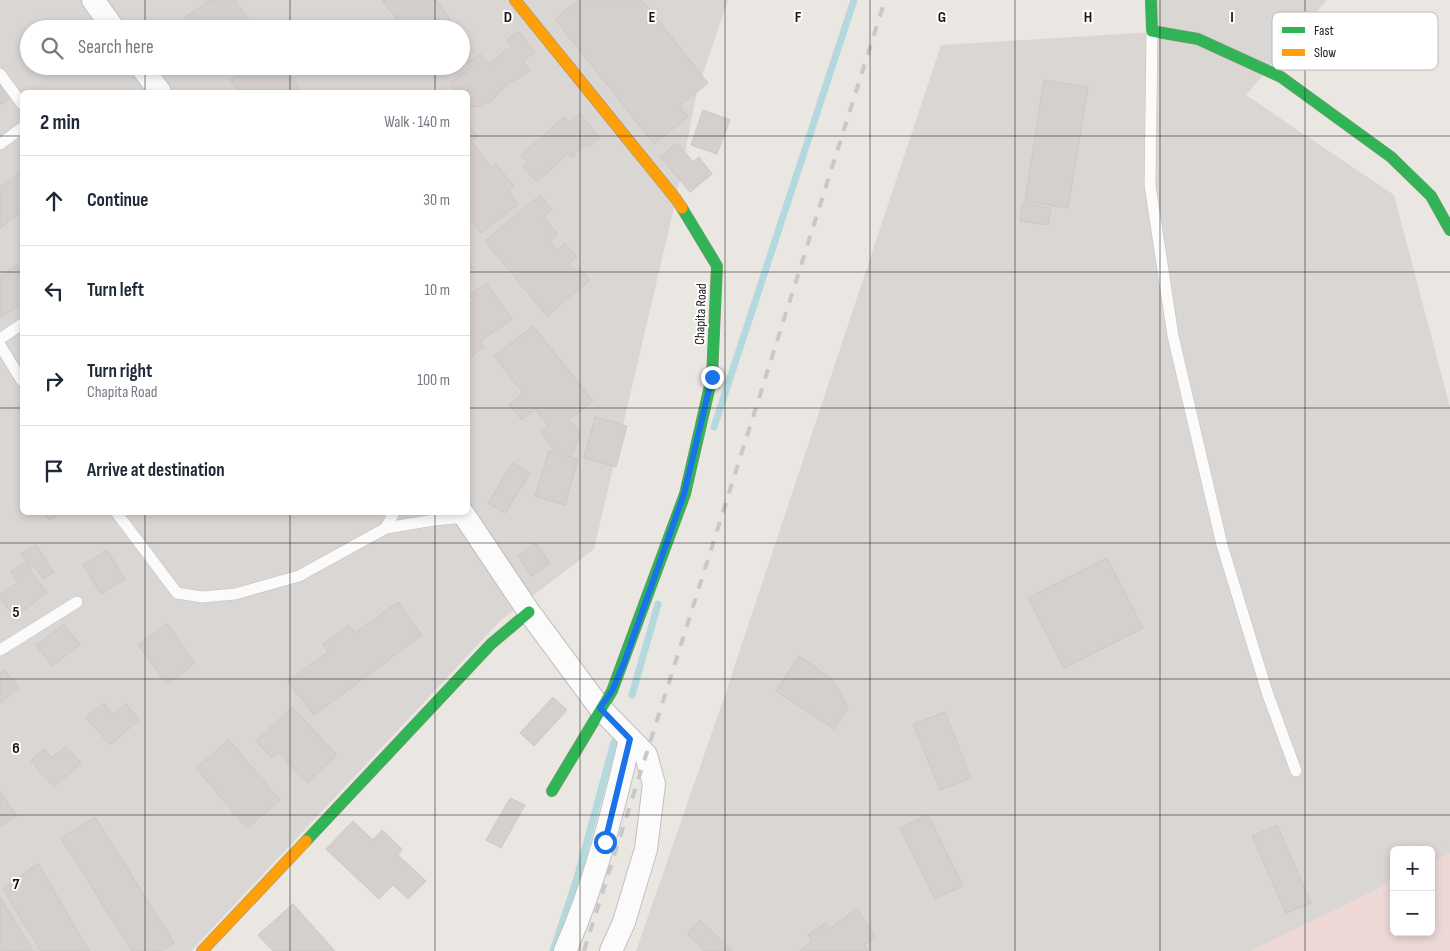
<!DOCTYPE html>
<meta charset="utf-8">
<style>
body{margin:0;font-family:"Sofia Sans Condensed",sans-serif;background:#f6f6f7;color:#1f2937}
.controls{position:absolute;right:15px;bottom:15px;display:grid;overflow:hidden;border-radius:8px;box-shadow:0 2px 8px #0003}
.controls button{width:45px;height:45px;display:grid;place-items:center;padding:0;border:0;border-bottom:1px solid #e0e1e3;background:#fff;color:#1f2937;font:25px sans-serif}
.stop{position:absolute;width:15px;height:15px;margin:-11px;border:4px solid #1a73e8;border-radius:50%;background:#fff}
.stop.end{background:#1a73e8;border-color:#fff;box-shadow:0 1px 5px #0008}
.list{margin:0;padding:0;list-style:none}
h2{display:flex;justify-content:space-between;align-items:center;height:65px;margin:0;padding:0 20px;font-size:21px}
h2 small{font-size:16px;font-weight:400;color:#747a83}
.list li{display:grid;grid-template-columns:32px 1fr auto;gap:15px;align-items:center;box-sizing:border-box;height:90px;padding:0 20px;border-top:1px solid #e0e1e3}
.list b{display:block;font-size:19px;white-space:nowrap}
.list p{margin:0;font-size:16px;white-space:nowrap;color:#747a83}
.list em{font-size:16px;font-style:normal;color:#747a83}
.icon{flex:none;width:28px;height:28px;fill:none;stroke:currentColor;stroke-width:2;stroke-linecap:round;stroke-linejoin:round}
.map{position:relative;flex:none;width:1450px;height:951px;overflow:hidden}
.search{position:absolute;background:#fff;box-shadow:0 2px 8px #0003;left:20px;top:20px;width:450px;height:55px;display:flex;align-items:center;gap:12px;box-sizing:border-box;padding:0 18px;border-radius:28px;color:#747a83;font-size:19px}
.panel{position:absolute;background:#fff;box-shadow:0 2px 8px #0003;left:20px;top:90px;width:450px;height:425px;border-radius:8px}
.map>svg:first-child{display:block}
.residential{fill:#d9d6d4;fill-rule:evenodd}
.commercial{fill:#edd8d6}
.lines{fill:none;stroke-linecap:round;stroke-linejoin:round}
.stream{stroke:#b3d9df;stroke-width:7}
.building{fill:#d5d0cd;stroke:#cdc8c3}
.lane-casing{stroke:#c2c0be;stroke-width:12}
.street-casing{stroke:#c2c0be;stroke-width:24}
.fast-casing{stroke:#93937a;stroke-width:12}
.slow-casing{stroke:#93937a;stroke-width:12}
.lane{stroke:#fcfbfb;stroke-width:11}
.street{stroke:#fcfbfb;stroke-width:22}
.fast{stroke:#30b455;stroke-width:11}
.slow{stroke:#ff9f0a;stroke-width:11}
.rail{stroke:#c9c8c8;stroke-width:4;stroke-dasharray:10 10;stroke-linecap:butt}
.route{stroke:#1a73e8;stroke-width:6}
.grid{fill:none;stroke:#1a1a1a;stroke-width:1;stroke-opacity:0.55}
.labels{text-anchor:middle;stroke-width:4;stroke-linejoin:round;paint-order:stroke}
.street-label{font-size:14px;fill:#1a1a1a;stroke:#fff}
.key{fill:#fff;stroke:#bababa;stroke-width:1}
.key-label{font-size:14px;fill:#1a1a1a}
.grid-label{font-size:16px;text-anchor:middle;font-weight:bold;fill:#1a1a1a;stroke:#fff;stroke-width:4;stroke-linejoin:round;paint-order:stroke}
</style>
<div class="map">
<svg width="1450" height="951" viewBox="0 0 1450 951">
<rect width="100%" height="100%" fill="#eae7e2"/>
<g class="residential">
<path d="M0 0H728L697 91 676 199 594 549 500 621 191 951H0ZM29 29H461V66H29ZM22 92H468V512H22Z"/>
<path d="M1157 0H1327L1246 95 1394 195 1450 407V853L1431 862V850H1394V881L1251 951H636L727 689 941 45 1155 32Z"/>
</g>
<path class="commercial" d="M1450 853V951H1251L1394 881V932H1431V862Z"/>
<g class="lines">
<g class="stream">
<path d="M714 427 854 0"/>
<path d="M632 695 658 604"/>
<path d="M553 951 578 875 614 742"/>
</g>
</g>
<g class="building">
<path d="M210 0H235L256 29H193L185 17Z"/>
<path d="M382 0H436L457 29H404Z"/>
<path d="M579 0H642L708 83 679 106 688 117 654 144 555 19Z"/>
<path d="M518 31 535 52 523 61 530 70 520 78 509 82 489 103 485 102 480 107 468 105V92H457L450 83 471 67 468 63 480 54 489 64 511 46 506 40Z"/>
<path d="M461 34 467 42 461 47Z"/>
<path d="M234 66H283L302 92H239L230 80 240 74Z"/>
<path d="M1044 80 1088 87 1068 208 1025 201Z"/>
<path d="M0 84 10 98 0 105Z"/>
<path d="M703 110 730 120 717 154 691 145Z"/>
<path d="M580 114 600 138 592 145 584 146 571 158 567 154 537 182 523 167 528 162 521 155 564 117 570 123Z"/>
<path d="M468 124 477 136 471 141 491 167 495 163 514 186 508 191 518 204 481 233 468 216V213L473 209 468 201Z"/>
<path d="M677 143 693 162 699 157 712 174 690 192 660 157Z"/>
<path d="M22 172V212L0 228V187Z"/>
<path d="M540 195 552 210 539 221 541 223 545 219 558 234 550 241 557 250 565 243 577 257 569 263 576 271 579 268 590 280 547 316 485 241Z"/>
<path d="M1023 203 1051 208 1048 225 1020 221Z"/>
<path d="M468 260 473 268 468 272Z"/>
<path d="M22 261V303L2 317 0 315V277Z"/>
<path d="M486 283 512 319 480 341 484 347 468 359V305L474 301 469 295Z"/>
<path d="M533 326 593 401 569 420 580 434 572 455 554 450 541 432 548 426 535 409 522 420 509 405 523 393 494 356Z"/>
<path d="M595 417 627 426 616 467 584 458Z"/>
<path d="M549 451 578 459 565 505 535 496Z"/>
<path d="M513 463 530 474 505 513 488 503Z"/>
<path d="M44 512H62L50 521Z"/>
<path d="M536 543 550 563 531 576 518 556Z"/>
<path d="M36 545 54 572 43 579 34 566 30 569 21 554Z"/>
<path d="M107 550 125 579 101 594 83 565Z"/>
<path d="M1107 558 1143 628 1064 668 1028 598Z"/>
<path d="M25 563 47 593 14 617 0 598V595L18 582 11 572Z"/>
<path d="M398 602 422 635 314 715 288 681 328 652 323 644 349 625 355 633Z"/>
<path d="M64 624 80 645 52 666 36 645Z"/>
<path d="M167 624 195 663 167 684 138 645Z"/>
<path d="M799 656 832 679 848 708 834 729 776 691Z"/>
<path d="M4 669 19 688 0 703V673Z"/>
<path d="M553 697 567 710 534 746 520 733Z"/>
<path d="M104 703 113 715 126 704 139 720 110 745 86 717Z"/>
<path d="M292 707 337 755 307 783 278 752 272 758 256 741Z"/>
<path d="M945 712 971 778 940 790 913 724Z"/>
<path d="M229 740 280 800 247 828 196 768Z"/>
<path d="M66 746 81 763 54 787 31 761 44 749 52 758Z"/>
<path d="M0 791 17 816 0 827Z"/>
<path d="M510 798 525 805 501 848 486 840Z"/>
<path d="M928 815 963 886 935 899 900 828Z"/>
<path d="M95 817 174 943 161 951H132L61 838Z"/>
<path d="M353 821 373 840 382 830 402 849 398 855 426 881 408 899 393 885 379 899 326 849Z"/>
<path d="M1277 825 1311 903 1286 913 1252 836Z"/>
<path d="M38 863 89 951H41L3 889Z"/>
<path d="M0 897 33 951H0Z"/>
<path d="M293 904 335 951H273L258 935Z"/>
<path d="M857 909 876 937 864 945 868 951H799L812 942 808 935 825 923 829 929Z"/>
<path d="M700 920 732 951H704L687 934Z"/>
</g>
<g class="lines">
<g class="lane-casing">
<g id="lane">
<path d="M1152 31 1150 185 1173 336 1222 545 1267 692 1296 771"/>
<path d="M0 74 22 104"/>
<path d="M0 144 22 128"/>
<path d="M0 339 22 324"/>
<path d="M0 345 22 381"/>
<path d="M116 512 177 593 202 597 235 594 299 576 386 528 394 512"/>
<path d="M386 528 434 520 465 517"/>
<path d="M0 650 77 602"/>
</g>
</g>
<g class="street-casing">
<g id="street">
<path d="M93 0 114 29"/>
<path d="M141 66 160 92"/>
<path d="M462 512 529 612 600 708 646 755 654 784 646 849 624 922 611 951"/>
<path d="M565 951C595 883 613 811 630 739"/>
</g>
</g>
<g class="fast-casing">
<g id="fast">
<path d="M1151 0 1152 31 1198 39 1281 77 1391 157 1431 196 1450 230"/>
<path d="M552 791 612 691 685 494 712 377 717 266 682 208"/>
<path d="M306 841 491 644 529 612"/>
</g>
</g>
<g class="slow-casing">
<g id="slow">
<path d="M515 0 676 199 682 208"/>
<path d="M202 951 306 841"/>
</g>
</g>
<use href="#lane" class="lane"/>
<use href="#street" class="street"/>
<use href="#fast" class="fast"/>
<use href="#slow" class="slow"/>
<path class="rail" d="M584 951 885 0"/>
</g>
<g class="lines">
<path class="route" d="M605 842 630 739 600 708 612 691 624 663 684 494 712 377"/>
</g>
<path class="grid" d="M145 0V29M290 0V29M435 0V29M580 0V951M725 0V951M870 0V951M1015 0V951M1160 0V951M1305 0V951M145 66V92M290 66V92M435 66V92M0 136H22M468 136H1450M0 272H22M468 272H1450M0 408H22M468 408H1450M145 512V951M290 512V951M435 512V951M0 543H1450M0 679H1450M0 815H1450"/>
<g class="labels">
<g class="street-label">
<text transform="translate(700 314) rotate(-88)" y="5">Chapita Road</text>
</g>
</g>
<rect x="1272" y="12" width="166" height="58" rx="8" class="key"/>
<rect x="1282" y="27" width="23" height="6" fill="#30b455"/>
<rect x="1282" y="49" width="23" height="7" fill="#ff9f0a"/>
<g class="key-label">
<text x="1314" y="35">Fast</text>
<text x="1314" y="57">Slow</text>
</g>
<g class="grid-label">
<text x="508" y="22">D</text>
<text x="652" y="22">E</text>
<text x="798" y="22">F</text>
<text x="942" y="22">G</text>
<text x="1088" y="22">H</text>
<text x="1232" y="22">I</text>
<text x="16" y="617">5</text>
<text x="16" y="753">6</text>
<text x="16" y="889">7</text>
</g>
</svg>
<div class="controls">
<button>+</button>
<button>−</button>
</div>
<div class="stop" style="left:605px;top:842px"></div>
<div class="stop end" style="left:712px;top:377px"></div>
<div class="search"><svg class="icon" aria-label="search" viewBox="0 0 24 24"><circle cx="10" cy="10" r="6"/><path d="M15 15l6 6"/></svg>Search here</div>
<section class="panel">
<h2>2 min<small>Walk · 140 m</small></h2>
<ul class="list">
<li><svg class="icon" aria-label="ahead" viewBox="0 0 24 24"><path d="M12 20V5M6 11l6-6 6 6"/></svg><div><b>Continue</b></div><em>30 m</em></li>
<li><svg class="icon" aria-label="left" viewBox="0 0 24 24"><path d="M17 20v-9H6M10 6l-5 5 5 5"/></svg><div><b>Turn left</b></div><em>10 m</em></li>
<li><svg class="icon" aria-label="right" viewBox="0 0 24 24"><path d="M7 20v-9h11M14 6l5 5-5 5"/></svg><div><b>Turn right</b><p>Chapita Road</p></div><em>100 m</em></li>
<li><svg class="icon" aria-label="arrive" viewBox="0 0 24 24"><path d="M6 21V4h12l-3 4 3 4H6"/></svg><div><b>Arrive at destination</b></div></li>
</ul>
</section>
</div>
